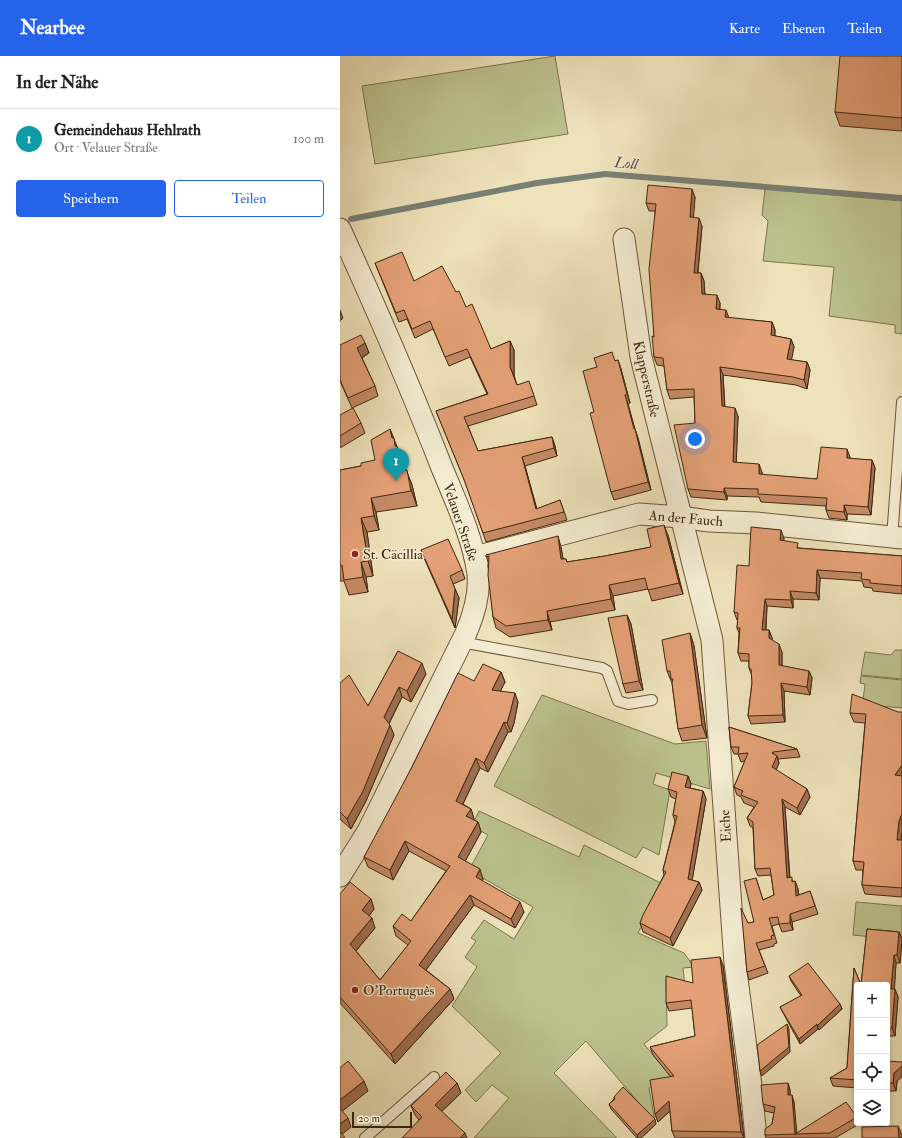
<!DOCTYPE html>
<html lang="de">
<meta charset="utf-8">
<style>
body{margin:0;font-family:"IM FELL Double Pica",serif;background:#f6f6f6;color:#222}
.controls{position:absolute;right:12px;bottom:12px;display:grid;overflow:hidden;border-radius:4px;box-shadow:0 2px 6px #0003}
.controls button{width:36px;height:36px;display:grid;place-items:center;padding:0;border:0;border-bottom:1px solid #e0e0e0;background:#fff;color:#222;font:20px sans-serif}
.scale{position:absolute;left:12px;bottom:10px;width:60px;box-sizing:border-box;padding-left:4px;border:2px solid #402810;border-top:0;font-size:11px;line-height:14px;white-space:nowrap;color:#402810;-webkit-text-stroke:3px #f4ecd2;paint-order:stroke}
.you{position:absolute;left:355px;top:383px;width:14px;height:14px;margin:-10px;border:3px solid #fff;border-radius:50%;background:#1a73e8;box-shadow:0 0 0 6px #1a73e833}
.badge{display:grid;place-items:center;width:26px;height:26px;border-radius:50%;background:#2563eb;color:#fff;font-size:13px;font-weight:700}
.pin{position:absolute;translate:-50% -33px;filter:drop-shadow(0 1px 2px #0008)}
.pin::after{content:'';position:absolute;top:21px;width:14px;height:12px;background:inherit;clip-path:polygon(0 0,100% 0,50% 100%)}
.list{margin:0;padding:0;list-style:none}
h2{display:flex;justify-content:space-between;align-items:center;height:52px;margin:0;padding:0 16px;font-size:17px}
h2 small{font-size:13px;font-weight:400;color:#767676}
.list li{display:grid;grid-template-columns:26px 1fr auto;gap:12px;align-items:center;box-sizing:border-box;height:60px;padding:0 16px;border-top:1px solid #e0e0e0}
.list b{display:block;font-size:15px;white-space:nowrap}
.list p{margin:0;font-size:13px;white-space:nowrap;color:#767676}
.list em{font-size:13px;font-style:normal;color:#767676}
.actions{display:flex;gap:8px;padding:12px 16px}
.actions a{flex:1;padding:9px 0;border:1px solid #2563eb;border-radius:4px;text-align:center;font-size:14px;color:#2563eb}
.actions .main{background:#2563eb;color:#fff}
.icon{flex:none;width:22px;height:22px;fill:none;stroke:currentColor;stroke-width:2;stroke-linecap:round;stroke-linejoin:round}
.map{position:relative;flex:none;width:562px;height:1082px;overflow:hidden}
header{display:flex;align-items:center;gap:24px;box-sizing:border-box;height:56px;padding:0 20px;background:#2563eb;color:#fff}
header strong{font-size:19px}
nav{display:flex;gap:22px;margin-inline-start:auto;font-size:14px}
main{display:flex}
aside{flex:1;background:#fff}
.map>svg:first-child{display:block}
.green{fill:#bcc28d;stroke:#7e754e}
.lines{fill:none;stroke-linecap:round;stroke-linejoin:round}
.stream{stroke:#788175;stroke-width:6}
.lane-casing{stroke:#6c563a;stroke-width:12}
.street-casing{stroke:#6c563a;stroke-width:23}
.lane{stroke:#f4ecd2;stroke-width:10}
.street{stroke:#f4ecd2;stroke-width:21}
.wall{fill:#c48a65;stroke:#402810}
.shaded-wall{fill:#a07053;stroke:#402810}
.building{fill:#e4a076;stroke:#402810}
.poi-dot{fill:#8f2418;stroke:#f4ecd2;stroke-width:1.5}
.labels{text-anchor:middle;stroke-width:3;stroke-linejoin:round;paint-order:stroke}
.street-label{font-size:14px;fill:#402810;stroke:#f4ecd2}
.poi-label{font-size:14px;fill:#402810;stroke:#f4ecd2;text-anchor:start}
.water-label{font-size:15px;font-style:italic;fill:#574d3a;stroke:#f4ecd2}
</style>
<header>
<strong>Nearbee</strong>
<nav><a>Karte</a><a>Ebenen</a><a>Teilen</a></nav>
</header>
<main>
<aside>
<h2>In der Nähe<small></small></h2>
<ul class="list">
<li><span class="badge" style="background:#0f9aa8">1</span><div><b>Gemeindehaus Hehlrath</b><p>Ort · Velauer Straße</p></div><em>100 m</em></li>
</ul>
<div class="actions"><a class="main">Speichern</a><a>Teilen</a></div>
</aside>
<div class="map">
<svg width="562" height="1082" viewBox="0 0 562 1082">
<rect width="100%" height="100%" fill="#eee2ba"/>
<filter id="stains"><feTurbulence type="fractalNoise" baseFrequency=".005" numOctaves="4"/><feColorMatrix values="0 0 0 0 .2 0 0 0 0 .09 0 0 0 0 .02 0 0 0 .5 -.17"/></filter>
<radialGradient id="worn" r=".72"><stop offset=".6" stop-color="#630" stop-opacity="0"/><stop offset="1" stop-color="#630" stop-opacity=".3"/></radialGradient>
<g class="green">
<path d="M215 0 228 78 35 108 22 30Z"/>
<path d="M425 133 562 145V278L555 277V269L489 260 494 211 423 205 428 165 422 159Z"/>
<path d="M555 594H562V623L521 619 525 596 551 599Z"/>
<path d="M521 620 562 624V652L528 649 523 644 525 628 520 627Z"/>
<path d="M202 639 335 688 366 685 370 733 316 717 313 728 330 734 319 799 303 791 296 802 154 730Z"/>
<path d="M139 755 239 801 244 789 323 828 298 877 344 897 354 911 343 912 345 930 326 924 327 970 304 988 336 1027 309 1032 315 1066 246 985 214 1017 277 1082H134L169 1042 152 1029 136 1046 125 1034 161 997 112 950 137 911 125 901 136 885 131 882 144 864 174 883 193 851 129 814 148 779 132 770Z"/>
<path d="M516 846 562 850V884L513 879Z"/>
</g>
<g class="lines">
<path class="stream" d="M11 163 197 127 265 118 562 142"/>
<g class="lane-casing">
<g id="lane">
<path d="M552 482 562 346"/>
<path d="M121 586 262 612 267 615 278 645 288 648 312 644"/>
<path d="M25 1082 94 1021"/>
</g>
</g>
<g class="street-casing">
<g id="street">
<path d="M0 173C36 252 71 332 102 412 116 446 133 482 138 518 140 539 134 558 126 577L28 775 0 820"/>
<path d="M284 183 301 301 372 584 395 907 411 1030 416 1082"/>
<path d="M135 501 299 458 340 461 369 465 416 467 562 482"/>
</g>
</g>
<use href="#lane" class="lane"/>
<use href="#street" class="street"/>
</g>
<g class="wall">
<path d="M562 0V75L500 70 495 56Z"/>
<path d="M355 141 353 161 362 170 358 217H361L364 225 365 238 380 247V253L389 262 432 266 435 274V280L451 283 454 291 451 304 467 306 470 314 467 333 456 329 383 319 385 351 398 360 396 407 422 416V419L477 423 510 401V403L532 404 535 412 531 459 507 458V464L489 462 486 454V450L421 446 419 441 387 440V444L351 441 348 433 355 367 354 341 330 343 327 334 324 310 317 309 314 301V281L315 155H309L306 147Z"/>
<path d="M35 207 74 225 116 236 126 251 151 293 170 285 174 294V319L177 329 192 334 197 349 128 370 138 395 212 381 215 390 217 400 185 410 197 453 220 444 227 464 146 486 126 428 96 355 147 338 130 301 109 310 93 273 75 282 67 263 59 266Z"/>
<path d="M25 287 29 297 22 302 35 330 38 340 12 352 0 325V289Z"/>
<path d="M278 304 281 313 290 347 288 348 295 373 298 382 311 434 274 444 271 436 254 356 257 311Z"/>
<path d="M0 359 21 367 25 377 0 392Z"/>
<path d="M50 373 72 429 77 450 36 456 39 474 27 476 33 520 26 521 28 536 9 539 4 525H0V414L21 410 35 404Z"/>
<path d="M328 479 343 538 312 545 308 533 273 540 275 554 210 566 212 574 170 581 156 572 153 561 148 506 146 499 221 491 223 503H226L227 506 265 500 311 491Z"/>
<path d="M444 482 443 485 459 492 562 500V538L533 535 532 532 524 531 522 525 480 522 479 544 453 543V552L427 550 426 574H429L432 582V584L442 596V610L469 615 472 622 470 639 444 635 445 666 411 668 408 660 412 627V620L409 612V605H401L398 597 399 577 397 572 398 564H397L394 556 409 510Z"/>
<path d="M81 494 122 514 125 523 113 528 119 542 115 572 84 502Z"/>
<path d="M287 559 291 568 303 634 286 637 283 628Z"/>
<path d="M350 577 354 590 367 682 342 685 338 673 332 627 327 615Z"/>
<path d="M58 595 86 618 71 646 62 641 49 668 54 679 26 745 11 773 0 763V627L28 650Z"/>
<path d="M161 616 165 626 160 635 178 646 174 667 171 676H168L148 716 140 712 123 748 131 753 134 763 133 764 138 766 141 776 125 805 143 823 142 825 184 856 175 872 134 849 86 914 110 933 114 943 55 1008 0 947V838L31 843 34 853 29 860 35 872 16 895 40 924 68 889 56 880 53 870 71 865 106 815 69 795 53 824 28 811 24 801 134 625Z"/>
<path d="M558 656 562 774 561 784H562V841L525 838 522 829 523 814H516L513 805 525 667 514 666 510 657Z"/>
<path d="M389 671 457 693 460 701 438 703 439 707 436 714 467 733 470 741 460 759 445 751 450 821 454 826 455 825 458 833 459 839 470 835 478 858 452 866 453 874 442 876 439 868 432 870 437 887 434 888V890L419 894 428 917 409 924 407 916 408 867 414 866 416 822 423 844 434 839 431 819 418 820 415 813 413 772 410 770 407 762 414 751 404 747 401 741 397 739 394 731 405 705 401 706 398 698H394L391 691Z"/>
<path d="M348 720 351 728 350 732 363 735 366 743 352 824 359 826 362 834 333 890 303 876 300 867 324 819 323 814 335 766 333 759 336 743 331 741 328 733Z"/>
<path d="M527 873 559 876 562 883 560 907H556L554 933H555L558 941 555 980H547V929H517V1032L493 1030 490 1022 507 1012 514 912 521 929Z"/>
<path d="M383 909 404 1082H335L332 1075 330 1055 318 1066 315 1058 331 1021 313 999 310 991 355 980 352 952 329 955 326 947 353 927Z"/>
<path d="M449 920 500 948 502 953 479 974 478 973 460 988 442 955 440 951 461 940 451 925Z"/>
<path d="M547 1005 557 1025 556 1035H547Z"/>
<path d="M117 1027 121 1037 102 1055 79 1064 75 1059 71 1050Z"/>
<path d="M448 1027 450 1034V1039L454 1046 456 1077 517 1061V1067H519V1068L495 1082H426L425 1079 432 1068 434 1057 425 1055 423 1048Z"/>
<path d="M274 1041 316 1068 301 1082H297L271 1053 269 1048 274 1043Z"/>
</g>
<g class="shaded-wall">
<path d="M352 133 355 141 353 169 350 161Z"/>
<path d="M359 162 362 170 357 225 354 217Z"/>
<path d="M361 217 364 225 365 246 362 238Z"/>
<path d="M377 239 380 247 379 261 376 253Z"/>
<path d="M0 254 3 262 0 265Z"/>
<path d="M386 254 389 262 385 261Z"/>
<path d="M432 266 435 274 434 287 431 279Z"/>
<path d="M451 283 454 291 450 312 447 303Z"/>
<path d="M170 285 174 294V320L170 311Z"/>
<path d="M25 287 29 297 21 302 17 292Z"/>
<path d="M278 304 281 313 290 347 287 338Z"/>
<path d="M467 306 470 314 467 333 464 324Z"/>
<path d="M380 311 383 319 385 359 382 350Z"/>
<path d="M285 339 288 348 297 382 294 373Z"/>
<path d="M395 352 398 360 396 414 393 406Z"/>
<path d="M50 373 72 429 77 450 52 382Z"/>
<path d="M295 373 298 382 311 434 308 426Z"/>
<path d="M212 381 215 390 217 400 214 392Z"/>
<path d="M507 393 510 401V411L507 402Z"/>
<path d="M182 401 185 410 199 462 196 453Z"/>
<path d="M532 404 535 412 531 459 528 451Z"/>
<path d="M419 408 422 416V426L419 418Z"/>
<path d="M384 432 387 440V444L384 436Z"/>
<path d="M31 442 36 456 39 474 34 460Z"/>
<path d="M504 449 507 458V464L504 456Z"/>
<path d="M21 462 27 476 33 520 28 505Z"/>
<path d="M324 469 328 479 343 538 339 527Z"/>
<path d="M441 474 444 482 443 492 440 484Z"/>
<path d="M218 480 221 491 225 514 221 503Z"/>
<path d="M21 506 26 521 28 536 23 521Z"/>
<path d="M477 514 480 522 479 544 476 537Z"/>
<path d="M269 529 273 540 275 554 271 543Z"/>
<path d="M115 533 119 542 115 572 112 563Z"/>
<path d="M450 535 453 543V552L451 544Z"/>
<path d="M425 543 427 550 425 582 422 574Z"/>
<path d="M207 555 210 566 212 574 208 564Z"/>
<path d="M287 559 291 568 303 634 299 625Z"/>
<path d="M429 574 432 582V590L429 582Z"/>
<path d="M350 577 354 590 367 682 362 669Z"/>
<path d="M439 588 442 596V617L439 609Z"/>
<path d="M82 607 86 618 71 646 67 635Z"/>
<path d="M469 615 472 622 470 639 467 631Z"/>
<path d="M161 616 165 626 156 644 152 634Z"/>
<path d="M441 627 444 635 445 666 443 659Z"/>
<path d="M59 631 62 641 47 671 44 661Z"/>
<path d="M175 637 178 646 174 667 171 676 167 667Z"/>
<path d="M164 666 168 676 148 716 144 707Z"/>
<path d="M50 669 54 679 26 745 11 773 7 763Z"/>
<path d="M433 696 435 703 437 700 439 707 434 719 432 711Z"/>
<path d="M136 702 140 712 120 754 116 745Z"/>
<path d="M562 709V722L555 719Z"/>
<path d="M348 720 351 728 348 739 345 731Z"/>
<path d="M467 733 470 741 460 759 457 752Z"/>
<path d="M363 735 366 743 351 831 348 823Z"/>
<path d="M442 743 445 751 450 829 447 822Z"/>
<path d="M131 753 134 763 130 770 126 760Z"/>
<path d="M562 758V774L560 793 557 784 559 765Z"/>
<path d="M138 766 141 776 122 811 118 801Z"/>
<path d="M65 785 69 795 53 824 50 814Z"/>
<path d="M140 813 143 823 139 831 136 821Z"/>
<path d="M455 825 458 833 459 847 456 840Z"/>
<path d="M359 826 362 834 333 890 330 882Z"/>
<path d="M130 839 134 849 83 918 79 909Z"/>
<path d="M31 843 34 853 26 864 22 854Z"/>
<path d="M180 846 184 856 175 872 171 863Z"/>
<path d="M450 858 452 866 453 874 450 867Z"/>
<path d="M32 862 35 872 14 897 10 888Z"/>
<path d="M559 876 562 883 560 907 557 899Z"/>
<path d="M554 899 556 907 554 941 551 933Z"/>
<path d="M380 901 383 909 404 1082 401 1076Z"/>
<path d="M110 933 114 943 55 1008 51 998Z"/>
<path d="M555 933 558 941 555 980 552 972Z"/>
<path d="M500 948 502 953 479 974 477 970Z"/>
<path d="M447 968 449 973 450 996 422 1020 420 1015Z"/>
<path d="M477 968 478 973 460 988 459 983Z"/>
<path d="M562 1010V1021L557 1025 556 1035 553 1027 554 1017Z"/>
<path d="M24 1025 28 1035 0 1057V1044Z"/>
<path d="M117 1027 121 1037 99 1058 95 1049Z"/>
<path d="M448 1027 450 1034V1046L448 1039Z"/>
<path d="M452 1039 454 1046 457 1078H455Z"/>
<path d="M329 1045 332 1053 318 1066 315 1058Z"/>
<path d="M8 1062 11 1071 0 1080V1068Z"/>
<path d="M315 1063 316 1068 301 1082H298L297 1079Z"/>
<path d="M558 1070 562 1079V1082H559Z"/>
<path d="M125 1077 127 1082H120Z"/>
</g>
<g class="building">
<path d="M500 0H562V62L495 56Z"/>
<path d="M308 129 352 133 350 161 359 162 354 217H361L362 238 377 239 376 253 386 254 385 261 432 266 431 279 451 283 447 303 467 306 464 324 453 321 380 311 382 350 395 352 393 406 419 408V418L477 423 481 391 507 393V402L532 404 528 451 504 449V456L486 454 487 442 418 438V433L384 432V436L348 433 334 369 355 367 354 333 327 334 323 302 314 301 312 280 314 281 309 213 316 148 306 147Z"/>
<path d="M62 196 74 225 102 210 116 236 119 235 126 251 132 248 151 293 170 285V311L177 329 189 325 194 340 124 361 138 395 212 381 214 392 182 401 196 453 220 444 224 456 143 477 123 421 96 355 148 338 127 293 105 301 90 265 72 273 64 254 56 257 35 207Z"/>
<path d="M21 279 25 287 17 292 35 330 8 342 0 324V289Z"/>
<path d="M272 296 275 305 278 304 287 338 285 339 294 373H295L308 426 271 436 250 357 254 356 243 315 257 311 254 302Z"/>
<path d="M13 352 21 367 0 380V359Z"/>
<path d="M50 373 52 382H54L55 390H57L58 398H60L62 406H64L65 414H67L71 435 31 442 34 460 21 462 28 505 21 506 23 521 4 524 2 509 0 510V414L21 410V407L35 404 31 384Z"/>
<path d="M324 469 339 527 308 534 305 522 269 529 271 543 207 555 208 564 166 570 153 561 148 519 149 500 146 501V499L218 480 221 503H226L227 506 265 500 311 491 307 473Z"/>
<path d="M411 471 441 474 440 484 458 487 457 492 562 500V530L530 527V524L521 523 522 517 477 514 476 537 450 535 451 544 425 543 422 574H429V582L439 588V609L469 615 467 631 441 627 443 659 408 660 412 627 411 613 409 612V598L398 597 400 572H397L398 557 394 556 397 509 409 510Z"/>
<path d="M108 483 122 514 110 520 115 533 112 563 81 494Z"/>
<path d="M287 559 299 625 283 628 268 562Z"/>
<path d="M350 577 362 669 338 673 332 627 333 623H331L330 615H327L322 584Z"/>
<path d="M58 595 82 607 67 635 59 631 44 661 50 669 23 735 7 763 0 756V627L9 619 28 650Z"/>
<path d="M143 608 161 616 152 634 175 637 170 657 167 667 164 666 144 707 136 702 116 745 131 753 126 760 138 766 118 801 140 813 136 821 180 846 171 863 130 839 79 909 110 933 51 998 0 941V838L10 826 31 843 22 854 32 862 10 888 40 924 71 885 53 870 62 858 71 865 110 810 65 785 50 814 24 801 72 711 118 617 134 625Z"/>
<path d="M512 638 558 656H562V709L555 719 562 720V758L559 765 557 784H562V832L522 829 524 806 513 805 526 658 510 657Z"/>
<path d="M389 671 457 693 433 696 432 697 437 700 432 711 467 733 457 752 442 743 447 822 452 821V826L455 825 456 840 470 835 475 850 450 858V867L439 868 438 861 429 862 434 879 431 880 432 883 416 887 425 910 407 916 401 852 408 867 414 866 404 825 416 822 423 844 434 839 430 812 415 813 413 766 407 762 418 746 401 739 403 735 394 731 408 697 398 698 399 691H391Z"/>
<path d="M332 716 348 720 345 731 363 735 348 823 359 826 330 882 300 867 303 859 326 816 323 814 337 760 333 759 337 736 328 733Z"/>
<path d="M527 873 559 876 557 899H554L551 933H555L552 972H547V929H517V1024L490 1022 507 1012 514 912 521 929Z"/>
<path d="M380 901 401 1076 332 1075 329 1045 315 1058 310 1024 334 1020 310 991 355 980 351 944 326 947V920L353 927 351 904Z"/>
<path d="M468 907 500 948 477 970V968L459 983 440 951 462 939 449 920Z"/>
<path d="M447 968 449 991 420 1015 417 989Z"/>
<path d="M8 1005 24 1025 0 1044V1012Z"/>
<path d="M547 1005 562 1006V1010L554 1017 553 1027H547Z"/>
<path d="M106 1016 117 1027 95 1049 125 1077 120 1082H62L82 1061 71 1050Z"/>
<path d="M448 1027V1039H452L455 1078 506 1046 517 1061 490 1077 425 1079V1073L432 1068 435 1051 423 1048 421 1029Z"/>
<path d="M283 1031 315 1063 297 1079 269 1048 275 1043 274 1041Z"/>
<path d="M0 1052 8 1062 0 1068Z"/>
<path d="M558 1070 559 1082H522V1071Z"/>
<path d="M0 1075 5 1082H0Z"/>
</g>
<g class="poi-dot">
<circle cx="15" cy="498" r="4"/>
<circle cx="15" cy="934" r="4"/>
</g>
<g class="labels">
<g class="street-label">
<text transform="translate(307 323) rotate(77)" y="5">Klapperstraße</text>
<text transform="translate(346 462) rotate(5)" y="5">An der Fauch</text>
<text transform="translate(121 466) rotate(71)" y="5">Velauer Straße</text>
<text transform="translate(385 770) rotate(-94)" y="5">Eiche</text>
</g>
<g class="poi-label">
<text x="23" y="503">St. Cäcillia</text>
<text x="23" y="939">O'Português</text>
</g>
<g class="water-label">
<text transform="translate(286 107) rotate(5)" y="5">Loll</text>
</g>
</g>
<rect width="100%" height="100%" filter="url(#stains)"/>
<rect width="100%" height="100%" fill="url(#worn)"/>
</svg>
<div class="controls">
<button>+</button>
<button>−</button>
<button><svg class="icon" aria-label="locate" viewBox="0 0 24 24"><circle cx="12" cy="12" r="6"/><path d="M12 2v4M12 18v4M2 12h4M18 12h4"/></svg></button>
<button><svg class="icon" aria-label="layers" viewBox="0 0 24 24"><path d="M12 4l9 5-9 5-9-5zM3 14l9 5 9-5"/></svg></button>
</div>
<div class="scale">20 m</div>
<div class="you"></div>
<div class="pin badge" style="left:56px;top:425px;background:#0f9aa8">1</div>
</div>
</main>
